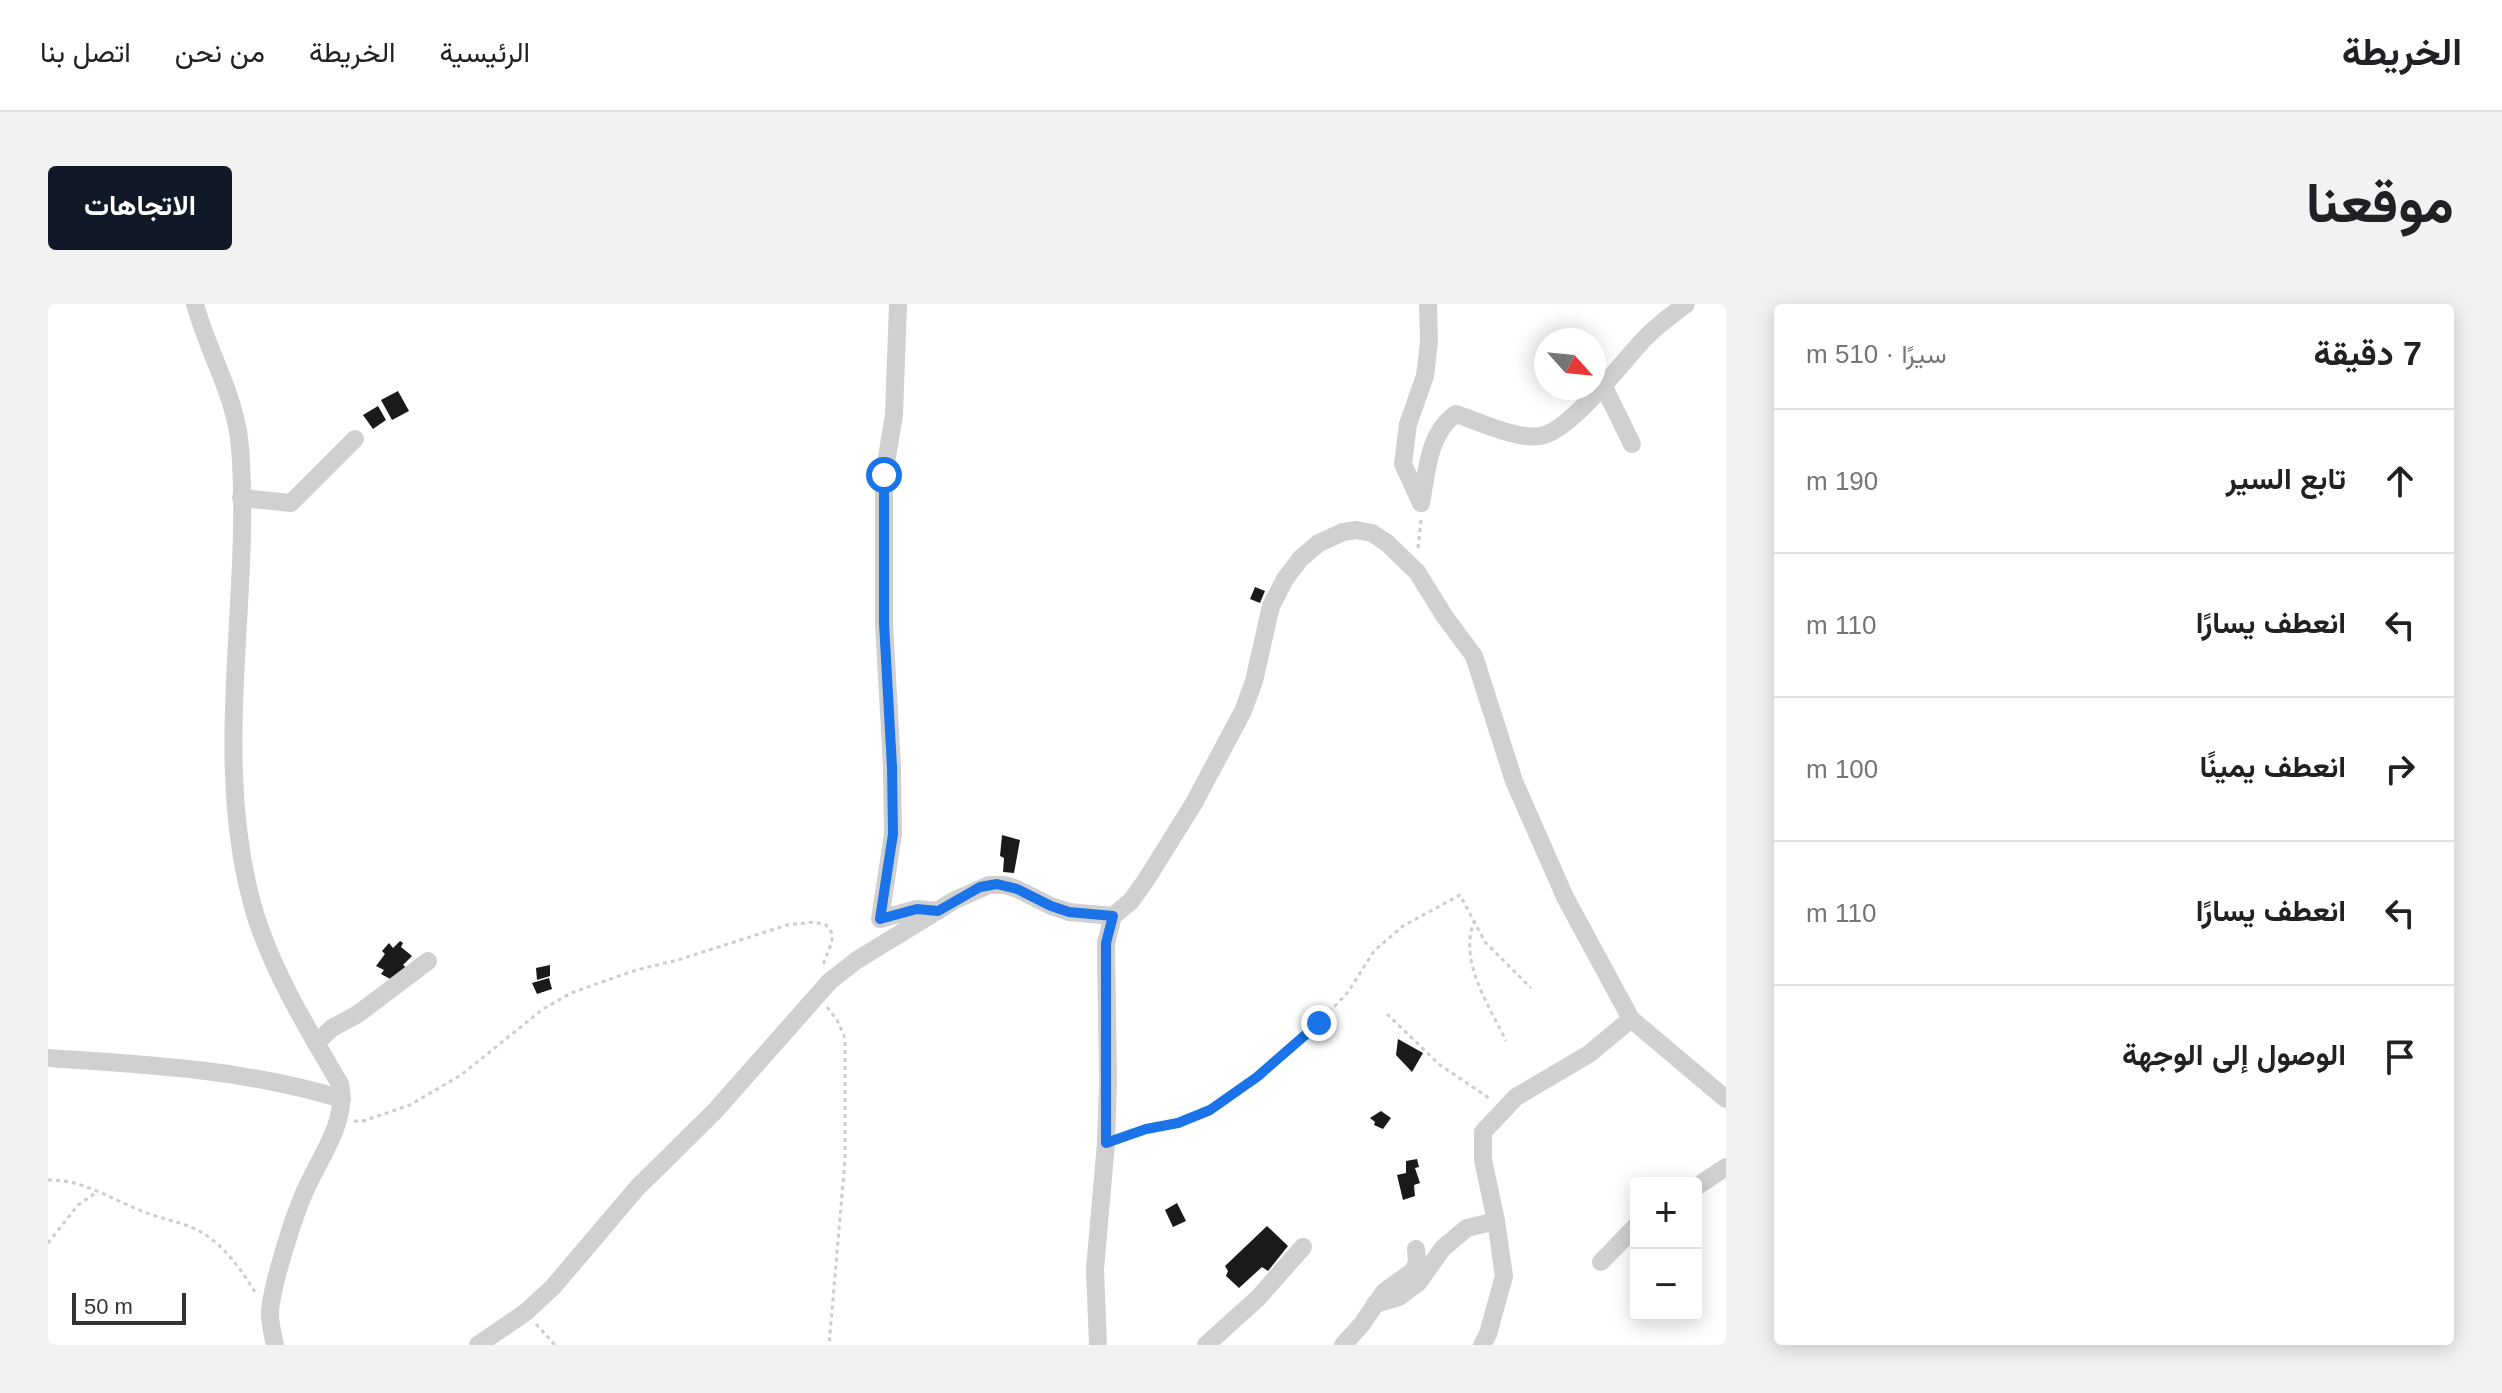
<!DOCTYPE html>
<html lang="ar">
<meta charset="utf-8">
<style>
body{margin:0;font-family:Helvetica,Vazirmatn,sans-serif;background:#f2f2f2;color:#202124;direction:rtl}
.controls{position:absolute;right:24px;bottom:24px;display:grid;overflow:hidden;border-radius:8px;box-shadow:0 4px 20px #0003}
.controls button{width:72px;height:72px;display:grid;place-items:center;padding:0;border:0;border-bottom:2px solid #e0e0e0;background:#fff;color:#202124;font:40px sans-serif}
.compass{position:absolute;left:1486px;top:24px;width:72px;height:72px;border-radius:50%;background:#fff;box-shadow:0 4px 20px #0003;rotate:117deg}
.scale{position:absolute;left:24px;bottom:20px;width:114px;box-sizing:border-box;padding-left:8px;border:4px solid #333;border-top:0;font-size:22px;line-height:28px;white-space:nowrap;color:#333;-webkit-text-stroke:6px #fff;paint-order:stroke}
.stop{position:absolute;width:24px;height:24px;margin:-18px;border:6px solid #1a73e8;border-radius:50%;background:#fff}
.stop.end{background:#1a73e8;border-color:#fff;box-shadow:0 2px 8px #0008}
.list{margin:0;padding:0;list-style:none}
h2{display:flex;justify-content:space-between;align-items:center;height:104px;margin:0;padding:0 32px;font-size:34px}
h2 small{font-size:26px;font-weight:400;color:#757577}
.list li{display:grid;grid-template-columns:52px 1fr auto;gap:24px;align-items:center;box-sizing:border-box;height:144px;padding:0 32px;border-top:2px solid #e0e0e0}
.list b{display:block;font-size:30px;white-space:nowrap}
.list em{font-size:26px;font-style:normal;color:#757577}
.icon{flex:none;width:44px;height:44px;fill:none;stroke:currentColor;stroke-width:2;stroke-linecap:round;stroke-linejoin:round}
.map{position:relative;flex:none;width:1678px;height:1041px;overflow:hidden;direction:ltr;border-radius:8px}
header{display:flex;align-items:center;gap:48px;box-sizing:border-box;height:112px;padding:0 40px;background:#fff;border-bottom:2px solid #e0e0e0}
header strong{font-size:38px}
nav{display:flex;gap:44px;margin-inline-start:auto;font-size:28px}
.intro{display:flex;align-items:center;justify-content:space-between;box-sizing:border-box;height:192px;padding:0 48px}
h1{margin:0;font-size:56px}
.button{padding:20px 36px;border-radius:8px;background:#111827;color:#fff;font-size:28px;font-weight:700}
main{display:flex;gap:48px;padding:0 48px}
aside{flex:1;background:#fff;border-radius:8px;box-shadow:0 4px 20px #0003}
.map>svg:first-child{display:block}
.building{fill:#1a1a1a}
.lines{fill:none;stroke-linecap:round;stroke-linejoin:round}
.path{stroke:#cdcdcd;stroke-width:3;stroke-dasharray:4 4;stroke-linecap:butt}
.street{stroke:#d0d0d0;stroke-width:18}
.route{stroke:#1a73e8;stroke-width:10}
</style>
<header>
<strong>الخريطة</strong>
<nav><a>الرئيسية</a><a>الخريطة</a><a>من نحن</a><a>اتصل بنا</a></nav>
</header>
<div class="intro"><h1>موقعنا</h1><a class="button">الاتجاهات</a></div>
<main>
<aside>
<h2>7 دقيقة<small>سيرًا · 510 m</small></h2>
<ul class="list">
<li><svg class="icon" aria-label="ahead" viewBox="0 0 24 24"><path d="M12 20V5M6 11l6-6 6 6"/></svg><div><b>تابع السير</b></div><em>190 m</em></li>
<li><svg class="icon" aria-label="left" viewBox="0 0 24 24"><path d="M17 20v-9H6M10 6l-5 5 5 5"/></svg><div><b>انعطف يسارًا</b></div><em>110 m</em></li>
<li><svg class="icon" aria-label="right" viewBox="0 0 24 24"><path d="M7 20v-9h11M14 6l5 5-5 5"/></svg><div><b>انعطف يمينًا</b></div><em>100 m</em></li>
<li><svg class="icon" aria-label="left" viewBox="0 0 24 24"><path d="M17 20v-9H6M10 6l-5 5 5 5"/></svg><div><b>انعطف يسارًا</b></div><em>110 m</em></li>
<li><svg class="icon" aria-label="arrive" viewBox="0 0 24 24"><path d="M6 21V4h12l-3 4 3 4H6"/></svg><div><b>الوصول إلى الوجهة</b></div></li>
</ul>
</aside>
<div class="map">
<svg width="1678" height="1041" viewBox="0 0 1678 1041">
<rect width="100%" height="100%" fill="#fff"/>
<g class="building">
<path d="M350 87 361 107 344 116 333 96Z"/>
<path d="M330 102 338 116 325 125 315 111Z"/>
<path d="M1207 283 1217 287 1212 299 1202 295Z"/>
<path d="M954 531 972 536 966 569 955 568 956 554 952 552Z"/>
<path d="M352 637 355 639 353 643 364 652 355 661 360 665 344 676 333 670 336 666 328 662 337 650 334 647 341 639 345 644Z"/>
<path d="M502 661V672L489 676 488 664Z"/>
<path d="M501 674 504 685 489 690 484 679Z"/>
<path d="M1350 735 1375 749 1364 768 1348 751Z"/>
<path d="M1333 807 1343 814 1335 825 1326 821 1327 818 1322 814Z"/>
<path d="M1369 855 1371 863 1367 864 1372 879 1366 881 1367 892 1355 896 1349 871 1358 869V857Z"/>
<path d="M1129 899 1138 917 1125 923 1117 906Z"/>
<path d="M1219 922 1240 942 1220 967 1214 963 1191 984 1178 972 1180 967 1177 962Z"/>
</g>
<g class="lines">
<g class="path">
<path d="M1370 244 1373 216"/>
<path d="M1427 616C1409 655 1441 701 1458 737"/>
<path d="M779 703 789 716 797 734V856L781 1041"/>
<path d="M1339 710 1392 761 1444 796"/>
<path d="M306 817H315L362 801 413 771 495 705 523 689 588 666 630 656 739 621 766 618 778 621 784 629V638L774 663"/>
<path d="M1073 834 1098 825 1130 819 1162 806 1209 773 1271 719 1300 688 1326 647 1355 622 1412 591 1437 638 1483 684"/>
<path d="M0 876C38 875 70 900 105 911 125 918 144 920 162 934 182 949 195 969 209 991"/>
<path d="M0 939 30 901 49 888"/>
<path d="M488 1020 507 1041"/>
</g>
<g class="street">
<path d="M147 0C160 49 188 92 192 143 204 299 161 460 208 613 227 672 261 727 292 780 300 817 272 853 258 885 247 908 222 986 222 1010 222 1020 225 1031 227 1041"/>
<path d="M850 0 846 111 836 171V319L844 463 845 530 832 615 869 605 890 607"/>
<path d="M1556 83 1584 140"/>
<path d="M193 194 243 199 307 135"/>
<path d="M1373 199C1379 168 1380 129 1408 110 1430 117 1469 136 1492 132 1523 128 1576 55 1599 32 1611 20 1625 10 1638 0"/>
<path d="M1373 199 1355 160 1360 120 1377 72 1381 38 1380 0"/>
<path d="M268 739 284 724 310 710 380 657"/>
<path d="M0 754C98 760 200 766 294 795"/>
<path d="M1648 883 1678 863"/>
<path d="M1448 917 1435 856V828L1468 793 1541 750 1583 715"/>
<path d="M1553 958 1588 922"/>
<path d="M1327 1000 1351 993 1370 979 1395 944 1419 924 1448 917 1456 972 1440 1030 1434 1041"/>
<path d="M430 1041 478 1008 505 983 589 884 667 807 782 677 809 656 907 596 941 581H957L969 585 1003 602 1021 608 1065 612"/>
<path d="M1050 1041 1047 965 1058 839 1060 778 1058 639 1065 612 1083 597 1098 576 1146 499 1195 407 1206 377 1223 302 1237 275 1253 254 1271 239 1295 228 1308 226 1324 229 1339 239 1369 268 1397 313 1426 352 1466 477 1517 593 1583 715 1678 795"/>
<path d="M1158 1041 1210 994 1255 943"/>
<path d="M1295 1041 1314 1020 1336 988 1365 967 1369 959 1368 945"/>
</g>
</g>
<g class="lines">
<path class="route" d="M836 171V319L844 463 845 530 832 615 869 605 890 607 932 583 949 580 969 585 1003 602 1021 608 1065 612 1058 639V839L1098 825 1130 819 1162 806 1209 773 1271 719"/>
</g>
</svg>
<div class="controls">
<button>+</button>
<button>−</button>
</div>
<svg class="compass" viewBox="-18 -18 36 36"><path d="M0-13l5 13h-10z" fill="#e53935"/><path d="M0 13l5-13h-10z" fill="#757577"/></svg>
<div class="scale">50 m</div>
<div class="stop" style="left:836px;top:171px"></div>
<div class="stop end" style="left:1271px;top:719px"></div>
</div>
</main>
